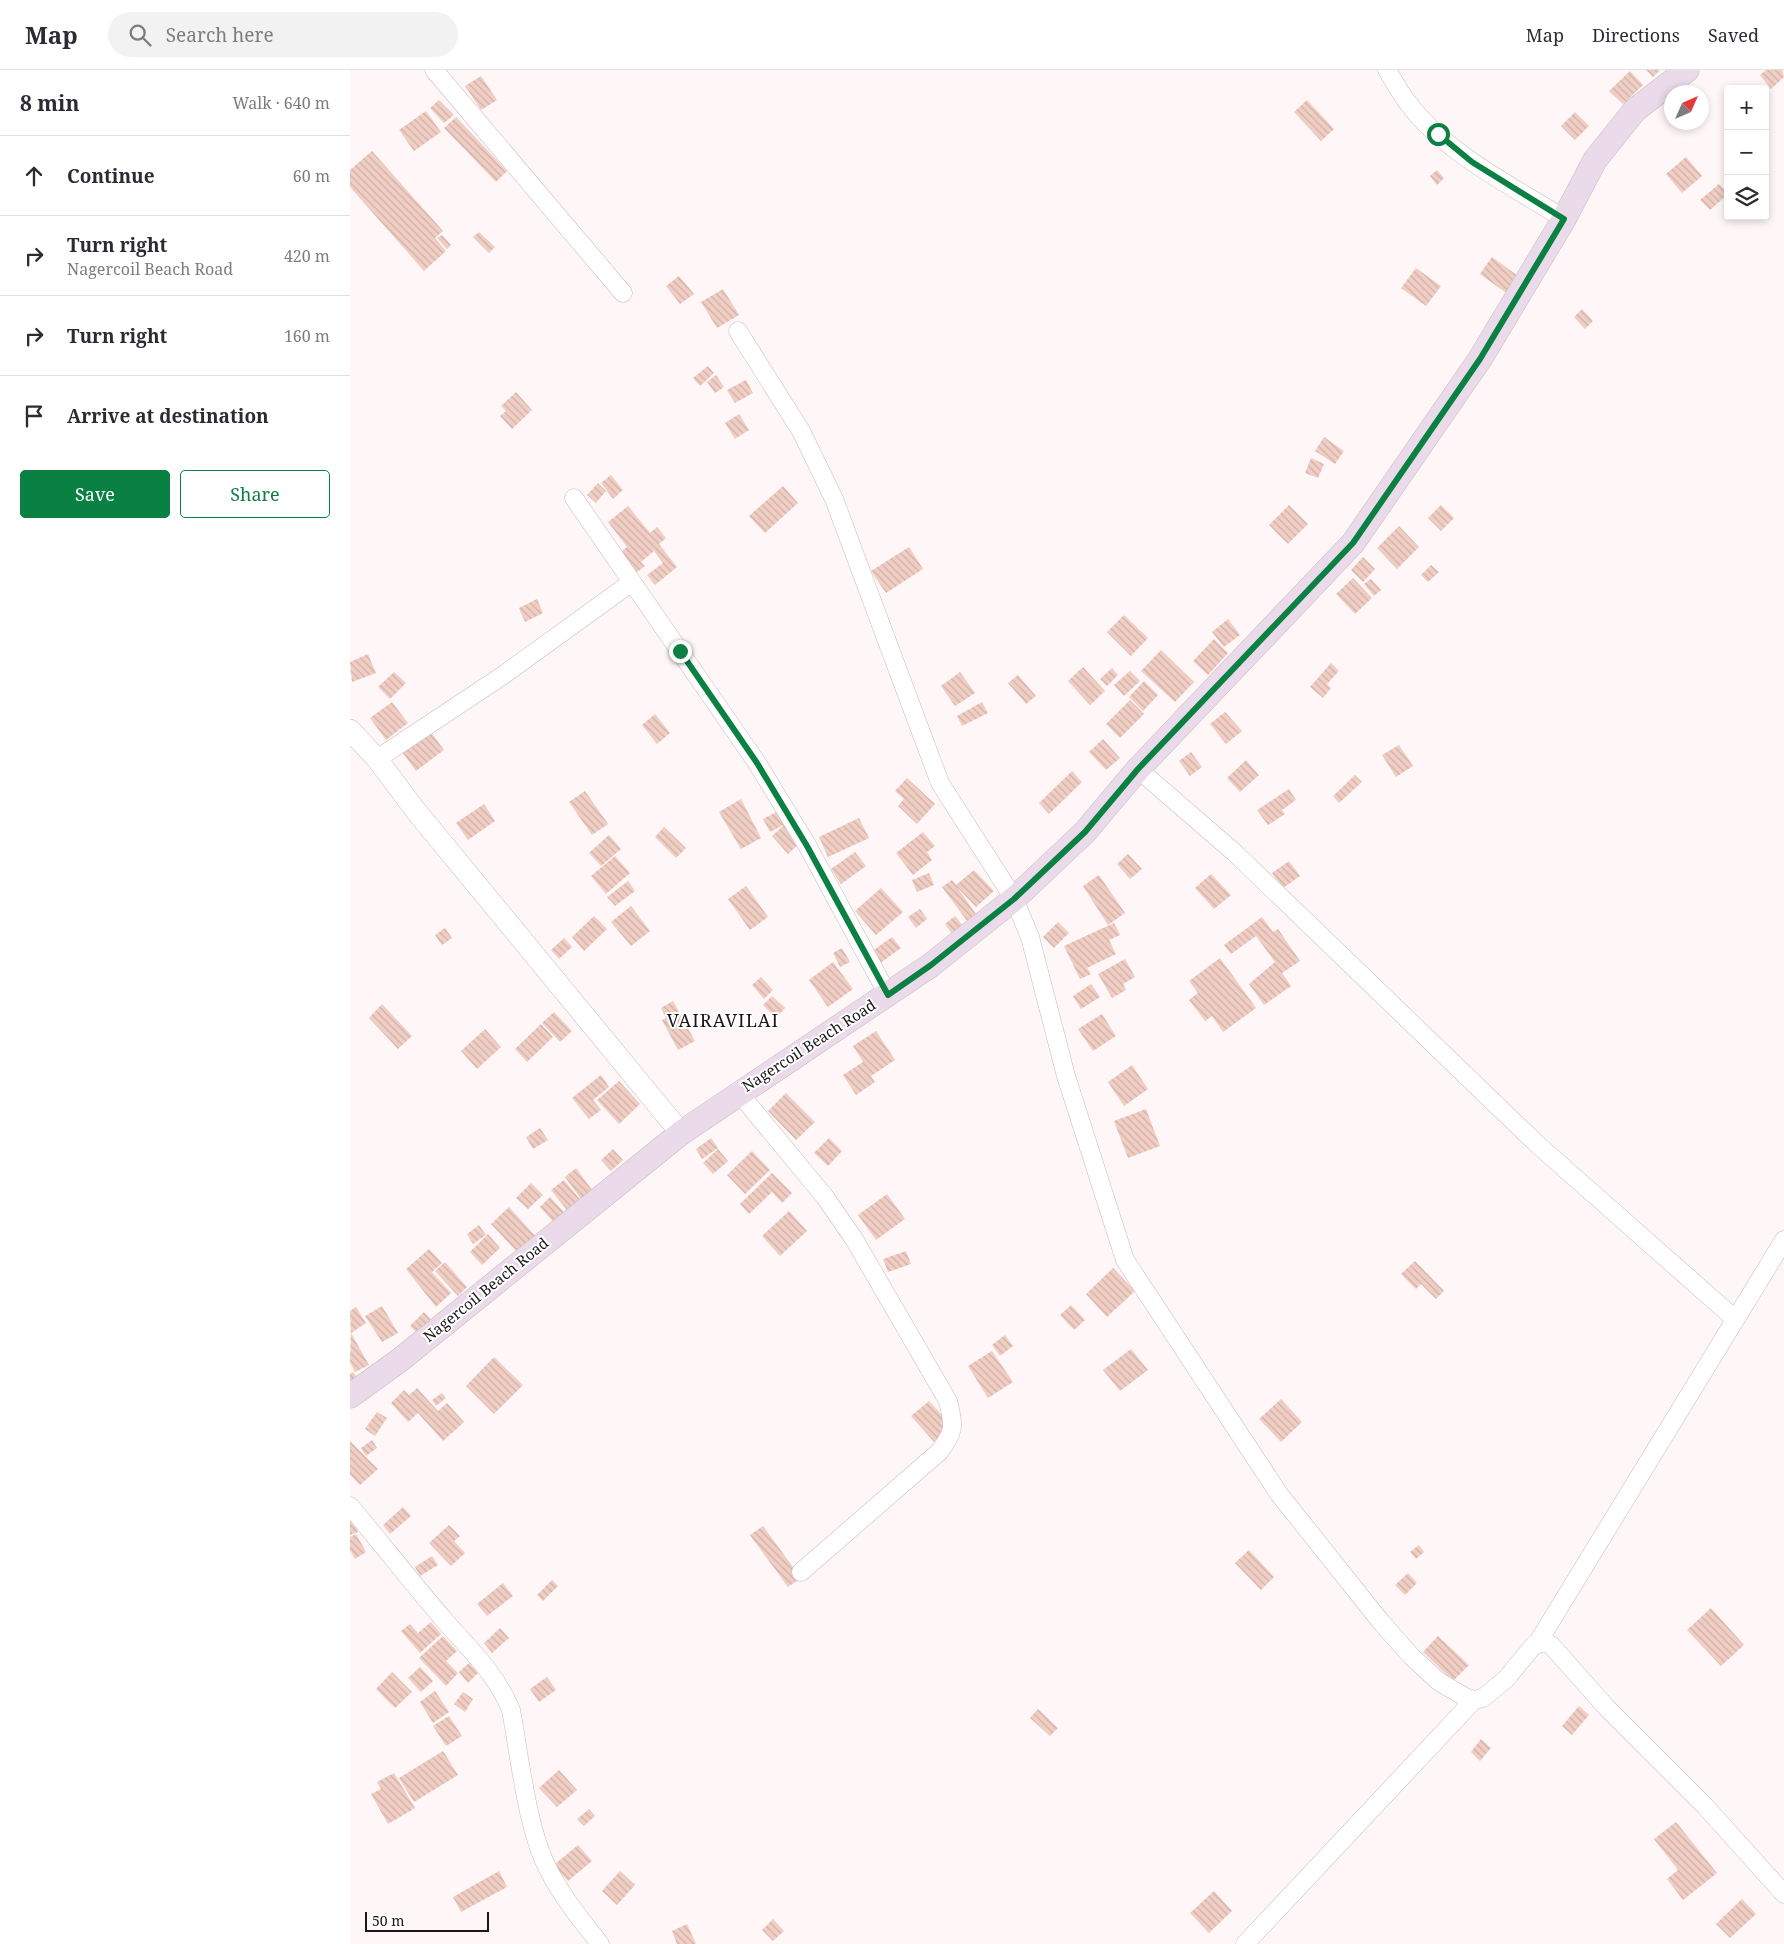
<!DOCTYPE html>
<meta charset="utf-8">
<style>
body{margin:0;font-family:"Noto Serif",serif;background:#f2f2f3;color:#2b2b33}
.controls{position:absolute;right:15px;top:15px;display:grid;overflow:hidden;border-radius:5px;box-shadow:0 2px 8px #0003}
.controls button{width:45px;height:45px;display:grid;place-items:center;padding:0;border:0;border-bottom:1px solid #e1e1e2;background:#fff;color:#2b2b33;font:25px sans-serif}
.compass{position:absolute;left:1314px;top:15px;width:45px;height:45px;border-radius:50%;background:#fff;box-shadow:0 2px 8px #0003;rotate:45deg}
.scale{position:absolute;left:15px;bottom:12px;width:124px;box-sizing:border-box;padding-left:5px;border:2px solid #1b1718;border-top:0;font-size:14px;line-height:18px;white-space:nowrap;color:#1b1718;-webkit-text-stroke:4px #fff;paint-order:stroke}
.stop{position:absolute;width:15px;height:15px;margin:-11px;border:4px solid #0b8043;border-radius:50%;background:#fff}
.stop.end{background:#0b8043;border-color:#fff;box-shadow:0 1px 5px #0008}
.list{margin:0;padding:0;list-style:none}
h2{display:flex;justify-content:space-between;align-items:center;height:65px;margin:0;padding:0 20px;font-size:21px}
h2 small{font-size:16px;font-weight:400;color:#7c7c81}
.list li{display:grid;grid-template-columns:32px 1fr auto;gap:15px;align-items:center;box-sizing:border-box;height:80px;padding:0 20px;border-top:1px solid #e1e1e2}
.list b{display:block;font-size:19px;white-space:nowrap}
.list p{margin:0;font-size:16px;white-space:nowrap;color:#7c7c81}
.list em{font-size:16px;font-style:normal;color:#7c7c81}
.actions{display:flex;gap:10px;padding:15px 20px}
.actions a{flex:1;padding:11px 0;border:1px solid #0b8043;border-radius:5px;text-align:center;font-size:18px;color:#0b8043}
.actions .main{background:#0b8043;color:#fff}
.icon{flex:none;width:28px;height:28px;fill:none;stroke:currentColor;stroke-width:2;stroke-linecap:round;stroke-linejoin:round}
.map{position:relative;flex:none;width:1434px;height:1874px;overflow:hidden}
header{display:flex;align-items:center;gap:30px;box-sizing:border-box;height:70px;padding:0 25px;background:#fff;border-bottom:1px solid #e1e1e2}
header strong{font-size:24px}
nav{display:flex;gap:28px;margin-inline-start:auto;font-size:18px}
.search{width:350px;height:45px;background:#f2f2f3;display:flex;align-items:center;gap:12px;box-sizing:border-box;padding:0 18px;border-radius:28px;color:#7c7c81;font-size:19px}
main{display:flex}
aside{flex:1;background:#fff}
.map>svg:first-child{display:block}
.building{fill:url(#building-back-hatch)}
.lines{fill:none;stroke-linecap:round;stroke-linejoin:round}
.minor-casing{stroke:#c6bcbe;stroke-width:19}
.tertiary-casing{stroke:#c6bcbe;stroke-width:22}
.secondary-casing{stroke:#c6bcbe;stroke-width:25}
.minor{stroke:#fff;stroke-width:18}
.tertiary{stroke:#fff;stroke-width:21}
.secondary{stroke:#ebdaea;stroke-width:24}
.route{stroke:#0b8043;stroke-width:6}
.labels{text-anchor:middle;stroke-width:4;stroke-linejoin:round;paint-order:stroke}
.street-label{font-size:15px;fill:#1b1718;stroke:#fff}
.quarter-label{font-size:18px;letter-spacing:1px;fill:#1b1718;stroke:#fff}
</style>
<header>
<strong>Map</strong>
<div class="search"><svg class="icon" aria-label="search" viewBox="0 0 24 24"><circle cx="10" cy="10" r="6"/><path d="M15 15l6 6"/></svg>Search here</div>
<nav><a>Map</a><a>Directions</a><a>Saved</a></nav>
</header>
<main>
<aside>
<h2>8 min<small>Walk · 640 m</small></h2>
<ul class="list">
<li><svg class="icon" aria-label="ahead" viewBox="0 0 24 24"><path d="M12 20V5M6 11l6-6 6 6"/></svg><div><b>Continue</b></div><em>60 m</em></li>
<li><svg class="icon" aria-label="right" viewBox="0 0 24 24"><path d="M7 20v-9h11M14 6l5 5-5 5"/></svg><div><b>Turn right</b><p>Nagercoil Beach Road</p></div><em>420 m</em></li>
<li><svg class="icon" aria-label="right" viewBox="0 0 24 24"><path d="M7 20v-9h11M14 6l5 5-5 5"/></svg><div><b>Turn right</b></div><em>160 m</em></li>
<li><svg class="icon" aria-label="arrive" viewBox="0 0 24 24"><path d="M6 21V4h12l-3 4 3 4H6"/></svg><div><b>Arrive at destination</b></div></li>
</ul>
<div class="actions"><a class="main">Save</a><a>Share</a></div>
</aside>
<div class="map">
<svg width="1434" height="1874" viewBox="0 0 1434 1874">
<defs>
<pattern id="building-back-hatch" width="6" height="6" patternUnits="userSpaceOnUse" patternTransform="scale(1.25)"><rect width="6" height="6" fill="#f1cec3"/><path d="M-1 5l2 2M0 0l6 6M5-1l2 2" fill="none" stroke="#ceb0a7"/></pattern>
</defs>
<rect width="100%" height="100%" fill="#fef6f7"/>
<g class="building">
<path d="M1296 0H1310L1303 7Z"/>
<path d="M1416 0H1432L1434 7 1421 19 1410 5Z"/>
<path d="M1280 1 1293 15 1273 34 1259 21Z"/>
<path d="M131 6 147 30 131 40 115 16Z"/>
<path d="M89 30 104 45 94 53 80 38Z"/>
<path d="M957 30 984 59 971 71 944 42Z"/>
<path d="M76 41 91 62 64 81 49 60Z"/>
<path d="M1225 42 1239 56 1225 70 1211 56Z"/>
<path d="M106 47 157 101 146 112 94 58Z"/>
<path d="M22 81 93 161 85 168 96 181 74 201 0 117V100Z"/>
<path d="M1336 87 1352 106 1332 123 1316 104Z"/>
<path d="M1087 100 1094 108 1087 115 1080 106Z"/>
<path d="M1369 114 1378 124 1360 140 1350 130Z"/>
<path d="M129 162 145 177 139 183 123 167Z"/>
<path d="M92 165 101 175 97 179 87 168Z"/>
<path d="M1142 187 1175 211 1163 228 1130 204Z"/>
<path d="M1066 198 1091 216 1076 236 1051 218Z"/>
<path d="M329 206 344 224 330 234 316 216Z"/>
<path d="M373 219 389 245 367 258 351 232Z"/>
<path d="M1232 239 1243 251 1235 259 1224 247Z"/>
<path d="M358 296 364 303 350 316 343 308Z"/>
<path d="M366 305 374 317 365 323 357 312Z"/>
<path d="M396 310 403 323 385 333 377 320Z"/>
<path d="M166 322 182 340 162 359 150 346 156 341 151 336Z"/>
<path d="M389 344 399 360 385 369 375 353Z"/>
<path d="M974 367 994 381 985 394 965 381Z"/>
<path d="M961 388 974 394 968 408 955 403Z"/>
<path d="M261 405 273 420 263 429 251 413Z"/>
<path d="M248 413 256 421 246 433 237 425Z"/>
<path d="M433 416 448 433 415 463 399 446Z"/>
<path d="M939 435 958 454 938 474 919 455Z"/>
<path d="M1091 435 1104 448 1091 461 1078 448Z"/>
<path d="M278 436 300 463 307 457 316 468 309 474 327 497 305 515 297 505 313 493 304 481 291 492 295 496 281 507 265 487 277 477 258 452Z"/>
<path d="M1049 456 1069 477 1047 499 1027 478Z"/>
<path d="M559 477 573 499 536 523 521 501Z"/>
<path d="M1013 487 1025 499 1013 512 1001 500Z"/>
<path d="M1081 495 1089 502 1078 512 1071 505Z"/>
<path d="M1003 508 1022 528 1005 544 986 524Z"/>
<path d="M1021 509 1031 520 1024 526 1014 514Z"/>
<path d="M187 529 193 543 175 552 169 538Z"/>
<path d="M774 545 798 568 781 586 757 562Z"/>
<path d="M878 549 890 565 874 577 862 562Z"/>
<path d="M864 569 878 583 858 605 843 591Z"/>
<path d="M811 580 844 612 825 632 791 601Z"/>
<path d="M18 584 26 603 2 612 0 592Z"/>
<path d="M981 593 989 601 977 614 981 618 973 628 960 617Z"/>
<path d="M733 597 755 621 740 635 718 611Z"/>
<path d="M762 598 768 605 757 616 750 609Z"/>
<path d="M780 601 790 611 774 626 764 615Z"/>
<path d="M44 602 56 613 40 629 28 617Z"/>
<path d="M610 602 625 623 605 636 591 616Z"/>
<path d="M668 605 686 626 676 634 658 613Z"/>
<path d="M794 611 808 625 793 641 779 627Z"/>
<path d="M780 630 794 644 770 668 756 654Z"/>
<path d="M42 632 58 653 36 670 20 648Z"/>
<path d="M632 632 638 643 612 656 607 646Z"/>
<path d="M875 642 892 661 876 674 860 654Z"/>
<path d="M305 644 320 663 307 674 292 655Z"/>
<path d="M80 661 94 680 66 701 52 682Z"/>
<path d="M753 669 770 688 756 700 739 682Z"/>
<path d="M1049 675 1063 696 1046 707 1032 685Z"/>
<path d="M841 682 852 697 840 706 829 691Z"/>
<path d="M896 690 909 705 890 722 877 708Z"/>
<path d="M722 701 732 712 699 744 689 733Z"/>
<path d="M1005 705 1012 712 989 733 983 726Z"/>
<path d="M557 708 585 734 567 754 548 736 554 729 545 721Z"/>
<path d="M939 719 946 730 932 740 935 744 918 755 907 740Z"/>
<path d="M235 721 258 754 242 765 219 732Z"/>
<path d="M391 729 411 768 391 779 369 742Z"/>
<path d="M134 734 145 751 118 770 106 753Z"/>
<path d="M428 741 435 754 420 762 413 749Z"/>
<path d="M509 748 519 768 478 787 469 767Z"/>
<path d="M434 755 450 773 438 784 422 766Z"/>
<path d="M314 757 336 778 326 788 305 767Z"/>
<path d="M573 762 585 776 577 782 582 790 563 805 546 783Z"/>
<path d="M259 765 271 779 251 796 239 783Z"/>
<path d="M505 782 516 796 491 814 481 799Z"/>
<path d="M778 784 792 799 780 809 767 794Z"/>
<path d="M265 786 280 803 256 824 241 806Z"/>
<path d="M939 791 950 806 933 818 922 803Z"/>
<path d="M624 800 644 821 626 837 607 817 626 844 617 851 592 817 602 810 606 815Z"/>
<path d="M579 803 584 815 567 822 562 810Z"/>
<path d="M861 804 881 825 864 839 845 818Z"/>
<path d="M749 805 775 843 758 855 733 816Z"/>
<path d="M278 811 285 821 265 836 257 827Z"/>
<path d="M396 816 418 847 400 860 378 829Z"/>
<path d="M531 818 553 842 526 865 505 841Z"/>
<path d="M281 836 300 861 281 876 261 852Z"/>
<path d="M570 839 577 849 566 858 558 847Z"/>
<path d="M244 846 257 859 234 881 222 867Z"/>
<path d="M605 846 616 860 605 868 595 854Z"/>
<path d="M912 847 923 862 928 859 950 891 932 903 941 916 914 935 899 914 925 892 906 866 881 884 874 875Z"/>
<path d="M708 852 719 863 704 878 693 867Z"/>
<path d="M764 853 770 865 759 870 766 884 737 898 741 904 730 909 714 876Z"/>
<path d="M95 858 102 868 92 875 85 865Z"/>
<path d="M542 867 551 878 529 894 521 882Z"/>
<path d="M214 868 222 877 209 889 201 880Z"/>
<path d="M492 878 500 892 490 897 483 883Z"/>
<path d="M870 888 906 938 873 962 862 946 855 951 839 930 848 923 839 911Z"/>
<path d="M775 889 785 907 773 914 776 920 762 928 748 904Z"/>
<path d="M483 892 503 919 478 937 459 910Z"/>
<path d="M411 907 423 920 414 929 402 915Z"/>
<path d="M741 914 750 927 731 939 723 926Z"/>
<path d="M422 926 435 938 426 948 413 935Z"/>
<path d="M323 931 345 971 328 980 312 950 316 948 311 938Z"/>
<path d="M32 934 62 966 48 979 19 948Z"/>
<path d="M204 942 222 961 210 972 192 953Z"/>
<path d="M752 944 766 966 743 981 728 959Z"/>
<path d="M191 954 203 967 177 992 165 979Z"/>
<path d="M135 959 151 977 127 999 111 981Z"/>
<path d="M526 961 545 990 521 1006 525 1012 506 1025 493 1005 513 992 503 976Z"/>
<path d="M782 995 798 1019 774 1036 758 1012Z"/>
<path d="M251 1005 259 1017 243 1030 251 1040 239 1049 222 1028Z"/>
<path d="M269 1011 290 1034 269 1054 247 1030Z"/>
<path d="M436 1023 465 1052 446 1070 418 1041Z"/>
<path d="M796 1039 810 1076 778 1088 764 1051Z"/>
<path d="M190 1058 198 1070 183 1079 176 1067Z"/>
<path d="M361 1068 368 1078 352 1089 346 1079Z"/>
<path d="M479 1068 492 1081 478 1096 464 1083Z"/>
<path d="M263 1079 273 1090 261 1101 251 1090Z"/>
<path d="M368 1079 378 1091 363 1104 353 1093Z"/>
<path d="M402 1081 420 1100 395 1124 377 1105Z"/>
<path d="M226 1098 245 1124 233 1132 215 1107Z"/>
<path d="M422 1103 442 1123 432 1133 422 1122 399 1144 390 1134Z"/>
<path d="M214 1110 232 1132 219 1143 201 1120Z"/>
<path d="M181 1113 193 1125 178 1139 166 1128Z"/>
<path d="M537 1124 555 1149 526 1170 508 1145Z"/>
<path d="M200 1127 217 1145 206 1155 190 1137Z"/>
<path d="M159 1137 189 1170 171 1186 141 1154Z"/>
<path d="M439 1141 457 1161 430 1186 412 1166Z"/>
<path d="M129 1155 136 1165 123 1174 117 1164Z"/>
<path d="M138 1164 150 1178 132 1195 120 1182Z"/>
<path d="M79 1179 92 1193 82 1202 101 1223 86 1237 56 1199Z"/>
<path d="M556 1181 561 1194 538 1202 533 1189Z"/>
<path d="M1065 1191 1094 1221 1086 1229 1071 1214 1066 1219 1051 1204Z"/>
<path d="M95 1192 117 1217 108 1226 85 1201Z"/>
<path d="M763 1198 785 1221 757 1247 736 1224Z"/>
<path d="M721 1235 735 1250 724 1260 710 1245Z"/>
<path d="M32 1236 48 1263 32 1272 15 1246Z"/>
<path d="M6 1237 16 1253 1 1263 0 1241Z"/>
<path d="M74 1242 85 1254 71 1267 60 1256Z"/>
<path d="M1 1263 19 1295 5 1302 0 1292Z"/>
<path d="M655 1265 663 1276 650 1286 642 1275Z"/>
<path d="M781 1279 798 1300 770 1321 753 1300Z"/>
<path d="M642 1281 663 1312 638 1328 618 1296Z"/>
<path d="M144 1287 173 1315 144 1344 116 1316Z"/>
<path d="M3 1302 11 1312 0 1317V1304Z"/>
<path d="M67 1318 88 1341 97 1333 114 1352 93 1371 68 1343 58 1352 41 1333 54 1320 59 1325Z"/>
<path d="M92 1323 96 1328 86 1336 82 1330Z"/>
<path d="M931 1329 952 1352 931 1372 909 1349Z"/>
<path d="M579 1331 602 1356 584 1372 561 1346Z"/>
<path d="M27 1342 37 1348 25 1366 15 1359Z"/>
<path d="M22 1370 27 1378 16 1386 11 1378Z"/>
<path d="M0 1371 28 1399 10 1415 0 1405Z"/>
<path d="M53 1437 61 1446 40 1464 33 1455Z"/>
<path d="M0 1443 8 1462 0 1465Z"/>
<path d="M99 1455 110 1466 104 1471 115 1483 101 1496 79 1473Z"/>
<path d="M413 1456 451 1508 438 1517 400 1465Z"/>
<path d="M6 1464 16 1482 5 1489 0 1480V1467Z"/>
<path d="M1069 1475 1074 1482 1066 1489 1060 1482Z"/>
<path d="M899 1480 924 1507 911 1520 885 1493Z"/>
<path d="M82 1486 88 1495 70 1506 65 1497Z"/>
<path d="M1058 1503 1067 1513 1055 1525 1045 1515Z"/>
<path d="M202 1510 208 1516 193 1531 187 1525Z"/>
<path d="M153 1513 163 1526 137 1546 127 1534Z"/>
<path d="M1361 1538 1394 1575 1371 1596 1337 1560Z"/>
<path d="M81 1552 91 1564 70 1583 51 1561 60 1554 68 1563Z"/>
<path d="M150 1558 159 1568 142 1583 134 1573Z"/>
<path d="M93 1566 107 1581 96 1591 108 1603 96 1616 69 1588Z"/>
<path d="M1088 1566 1119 1595 1103 1611 1073 1582Z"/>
<path d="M119 1593 128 1603 118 1613 109 1602Z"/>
<path d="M70 1597 83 1611 71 1622 58 1608Z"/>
<path d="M42 1602 62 1622 45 1638 26 1619Z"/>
<path d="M197 1607 206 1620 189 1632 180 1619Z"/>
<path d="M85 1621 99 1642 83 1653 70 1632Z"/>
<path d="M113 1622 123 1629 115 1642 104 1634Z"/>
<path d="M1229 1636 1239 1645 1222 1665 1212 1656Z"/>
<path d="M688 1639 708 1658 700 1666 680 1648Z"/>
<path d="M99 1646 112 1666 96 1676 83 1656Z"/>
<path d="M1131 1669 1141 1678 1130 1691 1121 1682Z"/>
<path d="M93 1681 108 1705 64 1732 49 1708Z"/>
<path d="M209 1700 227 1720 207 1737 189 1718Z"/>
<path d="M44 1703 65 1738 38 1754 21 1724 31 1719 27 1712Z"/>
<path d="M239 1739 245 1746 234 1756 227 1749Z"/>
<path d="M1326 1752 1367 1803 1333 1830 1317 1809 1328 1800 1304 1769Z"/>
<path d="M228 1775 242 1791 218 1811 204 1795Z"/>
<path d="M149 1801 157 1817 111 1842 103 1827Z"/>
<path d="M270 1801 285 1815 267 1835 252 1821Z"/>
<path d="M864 1821 882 1841 859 1863 840 1843Z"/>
<path d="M1392 1829 1406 1844 1380 1868 1366 1854Z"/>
<path d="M423 1849 434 1861 423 1871 412 1860Z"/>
<path d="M337 1854 346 1874H327L322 1861Z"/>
</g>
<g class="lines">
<g class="minor-casing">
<g id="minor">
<path d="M84 0 273 223"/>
<path d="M1037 0C1044 11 1050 23 1058 33 1096 84 1161 115 1214 149"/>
<path d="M388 261 451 361 484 429 590 713 664 829 680 867 716 1006 775 1190 929 1424 1031 1552 1061 1586 1088 1611 1115 1627 1124 1630 1133 1628 1156 1609 1184 1575 1195 1572 1201 1575 1257 1638 1355 1736 1434 1824"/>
<path d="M224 428 407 693 457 775 538 925"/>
<path d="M27 689 152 606 282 512"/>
<path d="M788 699 885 783 1188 1075 1385 1249"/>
<path d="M389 1023 475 1127 504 1169 598 1331C604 1356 605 1362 589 1382L451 1502"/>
<path d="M0 1436C32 1474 63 1514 95 1551 122 1582 145 1602 161 1640 170 1688 177 1760 199 1801 213 1828 232 1851 250 1874"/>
<path d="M1188 1572 1434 1170"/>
<path d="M895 1874 1124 1630"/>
</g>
</g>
<g class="tertiary-casing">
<path id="tertiary" d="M0 660 27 689 66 741 331 1063"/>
</g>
<g class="secondary-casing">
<path id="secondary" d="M0 1326 50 1290 331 1063 581 895 664 829 735 762 788 699 1003 473 1130 289 1214 149 1245 90 1285 40 1337 0"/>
</g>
<use href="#minor" class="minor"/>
<use href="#tertiary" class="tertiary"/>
<use href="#secondary" class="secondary"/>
</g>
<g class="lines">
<path class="route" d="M330 581 407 693 457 776 538 925 581 895 664 829 735 762 788 699 1003 473 1130 289 1214 149 1122 92 1088 64"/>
</g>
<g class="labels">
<g class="street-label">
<text transform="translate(459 976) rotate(-33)" y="5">Nagercoil Beach Road</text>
<text transform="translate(136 1220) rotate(-39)" y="5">Nagercoil Beach Road</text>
</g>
<g class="quarter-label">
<text x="373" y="957">VAIRAVILAI</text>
</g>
</g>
</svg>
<div class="controls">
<button>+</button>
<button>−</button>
<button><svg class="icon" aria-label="layers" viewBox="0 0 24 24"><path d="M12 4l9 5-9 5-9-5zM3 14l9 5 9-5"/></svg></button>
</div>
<svg class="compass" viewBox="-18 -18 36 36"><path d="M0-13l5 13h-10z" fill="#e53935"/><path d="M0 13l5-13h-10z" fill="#7c7c81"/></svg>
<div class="scale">50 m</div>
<div class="stop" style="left:1088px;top:64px"></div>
<div class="stop end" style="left:330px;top:581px"></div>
</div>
</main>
